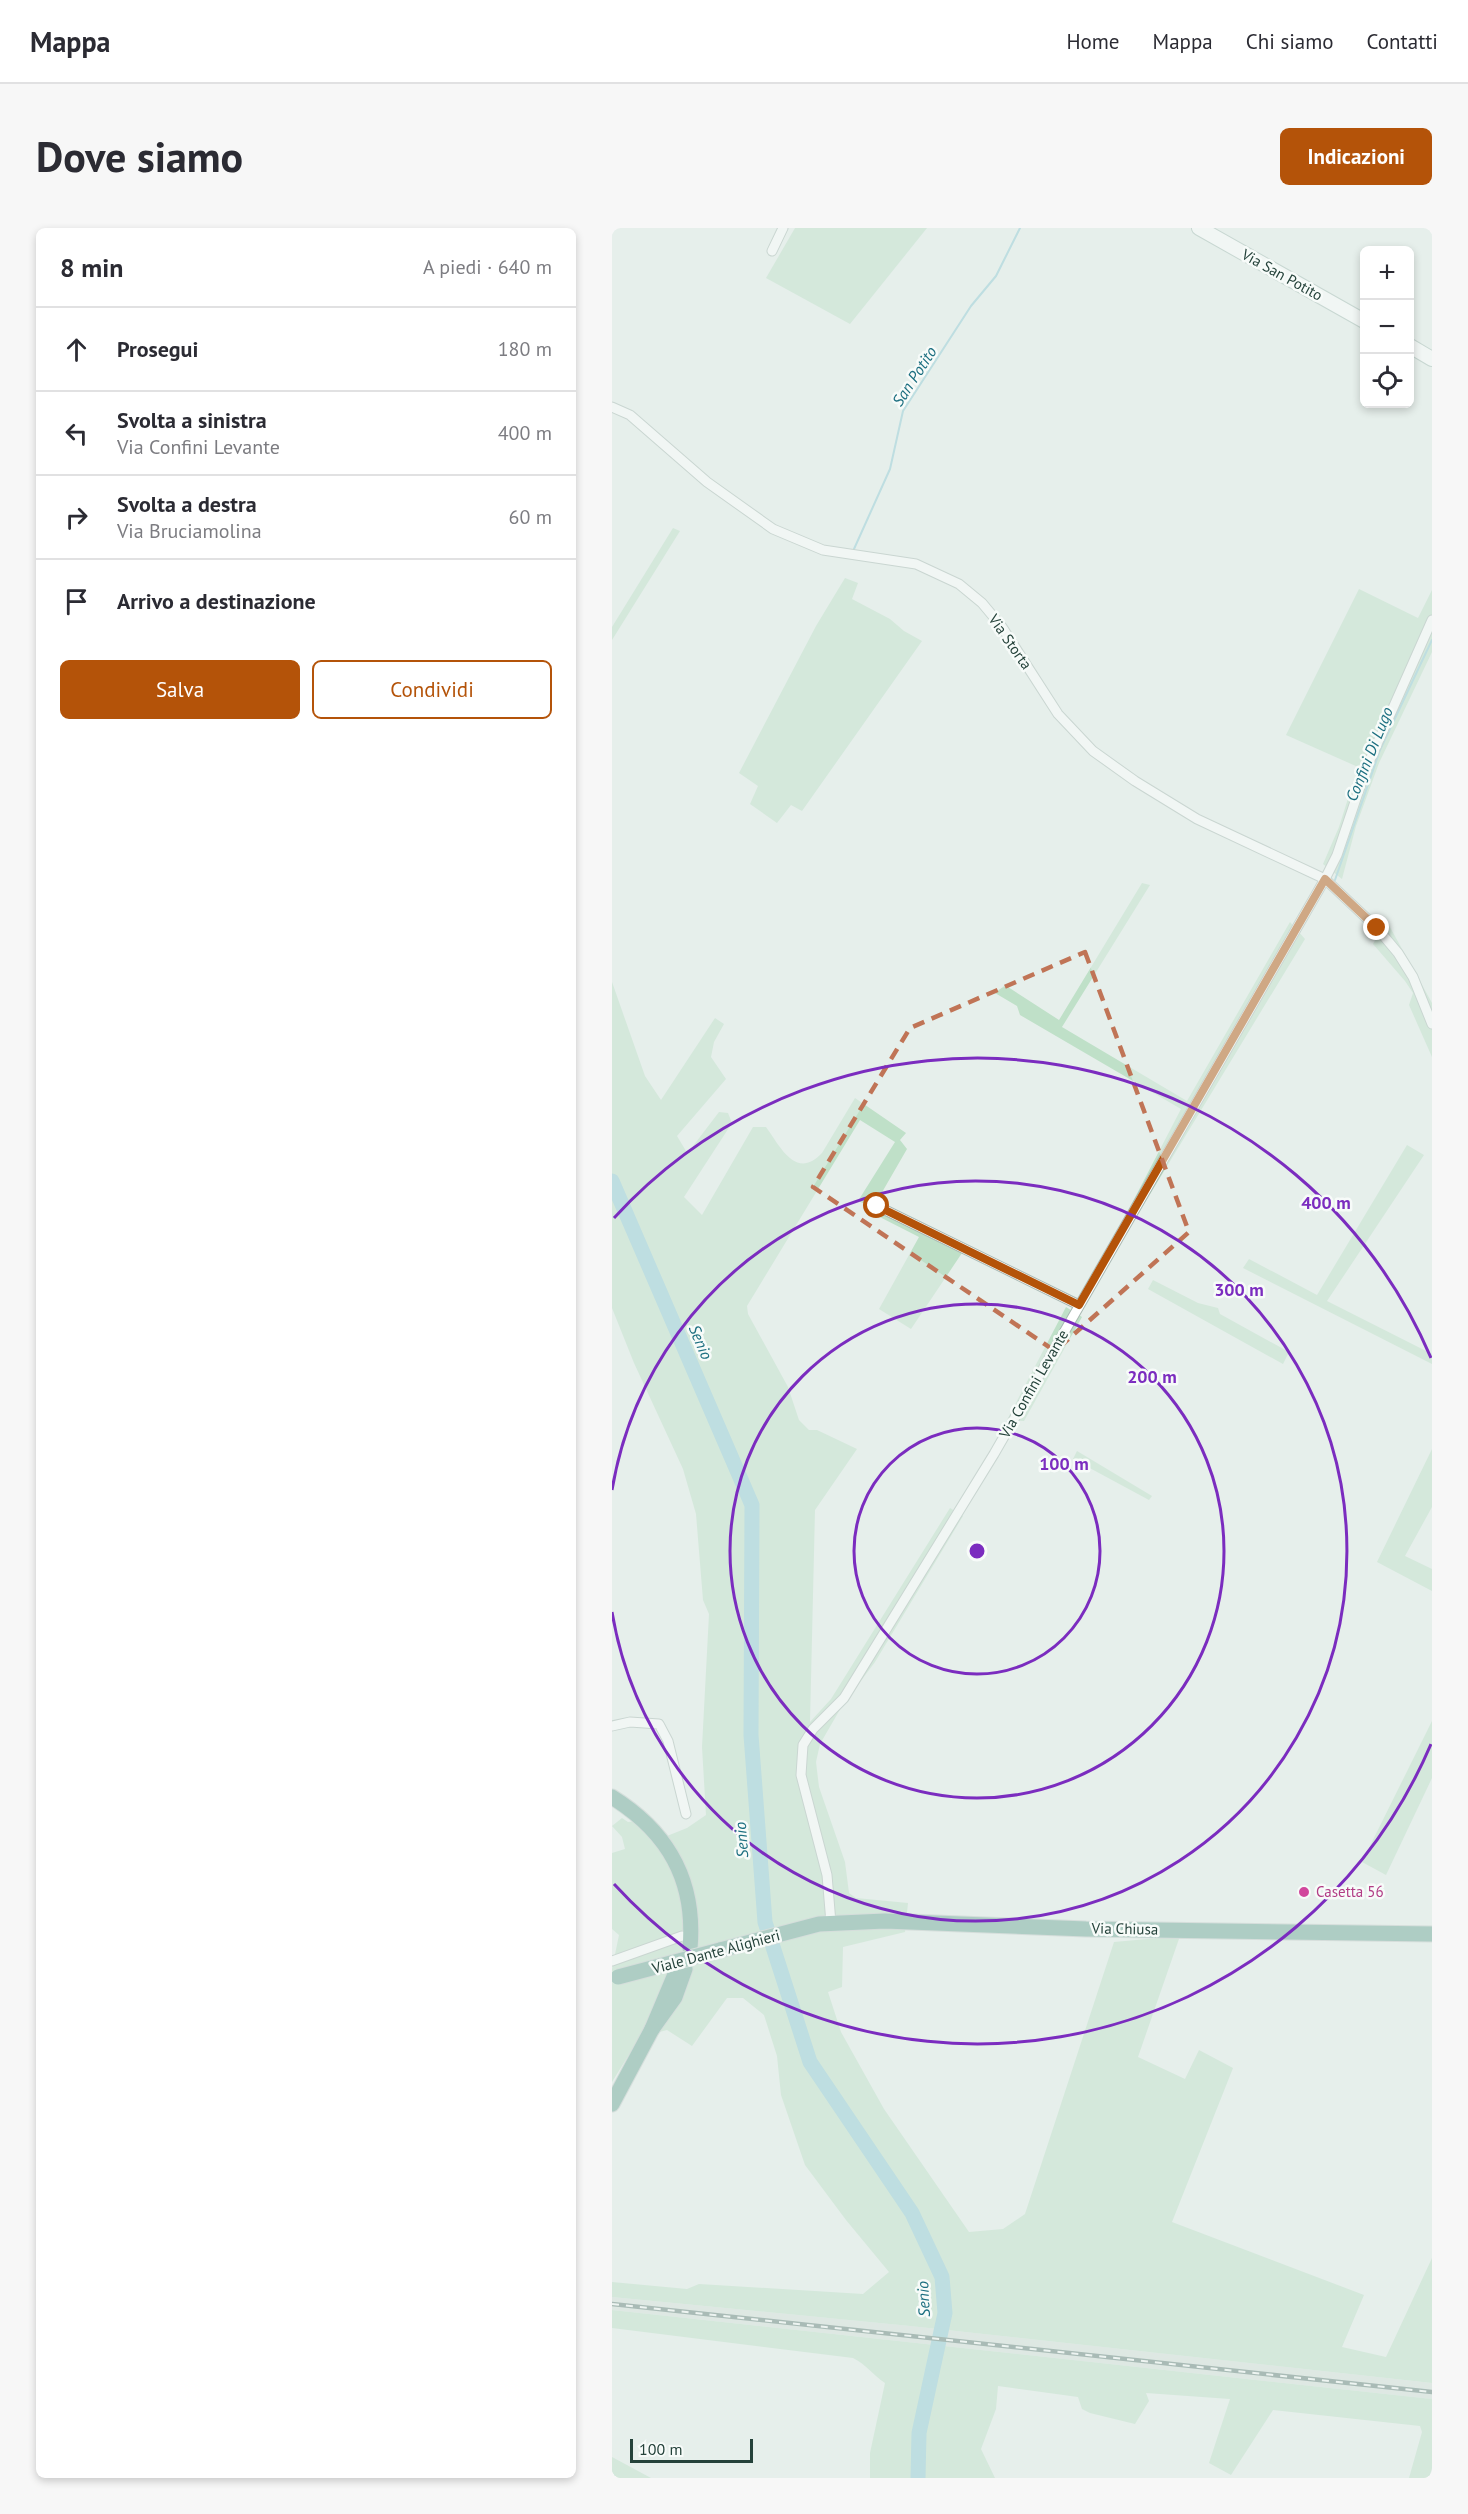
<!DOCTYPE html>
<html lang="it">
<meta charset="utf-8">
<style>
body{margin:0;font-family:"PT Sans",sans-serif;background:#f7f7f7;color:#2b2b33}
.controls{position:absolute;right:18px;top:18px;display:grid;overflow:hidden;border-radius:9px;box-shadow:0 3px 9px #0003}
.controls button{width:54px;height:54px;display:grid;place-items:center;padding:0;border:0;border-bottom:2px solid #e1e1e2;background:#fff;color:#2b2b33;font:30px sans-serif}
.scale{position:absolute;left:18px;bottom:15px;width:123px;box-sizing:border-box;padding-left:6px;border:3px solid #24423a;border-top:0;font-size:16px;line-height:21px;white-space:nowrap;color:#24423a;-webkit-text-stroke:4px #f7fbf9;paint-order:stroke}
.stop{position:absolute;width:18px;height:18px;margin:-14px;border:4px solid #b45309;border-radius:50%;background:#fff}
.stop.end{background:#b45309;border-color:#fff;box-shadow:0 2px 6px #0008}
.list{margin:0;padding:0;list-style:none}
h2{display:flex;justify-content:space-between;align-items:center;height:78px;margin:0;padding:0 24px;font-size:26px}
h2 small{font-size:20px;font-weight:400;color:#7c7c81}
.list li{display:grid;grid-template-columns:39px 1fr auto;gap:18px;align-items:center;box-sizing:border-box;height:84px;padding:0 24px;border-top:2px solid #e1e1e2}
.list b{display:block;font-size:22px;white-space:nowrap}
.list p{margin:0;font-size:20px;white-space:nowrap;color:#7c7c81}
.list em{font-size:20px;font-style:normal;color:#7c7c81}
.actions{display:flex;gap:12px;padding:18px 24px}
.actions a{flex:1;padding:14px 0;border:2px solid #b45309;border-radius:9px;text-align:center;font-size:21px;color:#b45309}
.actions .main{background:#b45309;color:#fff}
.icon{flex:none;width:33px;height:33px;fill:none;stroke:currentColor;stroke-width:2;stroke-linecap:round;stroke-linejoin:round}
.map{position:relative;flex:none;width:820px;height:2250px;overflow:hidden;border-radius:9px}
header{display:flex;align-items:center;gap:36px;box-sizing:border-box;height:84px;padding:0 30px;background:#fff;border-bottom:2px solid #e1e1e2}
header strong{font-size:28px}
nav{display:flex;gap:33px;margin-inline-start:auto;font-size:21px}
.intro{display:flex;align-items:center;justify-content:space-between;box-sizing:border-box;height:144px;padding:0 36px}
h1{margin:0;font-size:42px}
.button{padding:15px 27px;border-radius:9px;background:#b45309;color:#fff;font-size:21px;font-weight:700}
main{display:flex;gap:36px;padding:0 36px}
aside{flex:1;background:#fff;border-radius:9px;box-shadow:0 3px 9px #0003}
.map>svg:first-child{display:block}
.built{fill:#d4dfda}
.green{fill:#bfe0c8}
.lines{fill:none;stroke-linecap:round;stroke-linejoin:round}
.stream{stroke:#8ec9d4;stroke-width:2}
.river{stroke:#8ec9d4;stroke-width:15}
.street-casing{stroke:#a8b8b2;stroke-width:11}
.secondary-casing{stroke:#a4bbb3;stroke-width:16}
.primary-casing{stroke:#c2cac8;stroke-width:17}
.street{stroke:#fff;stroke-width:9}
.secondary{stroke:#fff;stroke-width:14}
.primary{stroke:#6aa596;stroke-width:15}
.rail-casing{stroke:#5f7d75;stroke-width:4.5}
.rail{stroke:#f7fbf9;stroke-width:2;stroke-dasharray:7;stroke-linecap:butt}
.primary-bridge-casing{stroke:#c2cac8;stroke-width:17;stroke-linecap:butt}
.primary-bridge{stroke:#6aa596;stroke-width:15}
.route{stroke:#b45309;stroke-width:8}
.marked{fill:none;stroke:#c07456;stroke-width:4.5;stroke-dasharray:12 8;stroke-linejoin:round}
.ring{fill:none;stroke:#7b2cbf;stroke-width:3}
.hotel-dot{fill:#d1479c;stroke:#f7fbf9;stroke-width:2}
.labels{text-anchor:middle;stroke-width:5;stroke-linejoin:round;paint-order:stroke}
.street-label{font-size:15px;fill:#24423a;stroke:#f7fbf9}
.hotel-label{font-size:15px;fill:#b23c85;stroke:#f7fbf9;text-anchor:start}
.water-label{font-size:16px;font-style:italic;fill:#1c6f80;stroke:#f7fbf9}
.centre{fill:#7b2cbf;stroke:#f7fbf9;stroke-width:3}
.ring-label{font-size:18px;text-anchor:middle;font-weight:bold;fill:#7b2cbf;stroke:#f7fbf9;stroke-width:5;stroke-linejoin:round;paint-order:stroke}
</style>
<header>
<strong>Mappa</strong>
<nav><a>Home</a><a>Mappa</a><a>Chi siamo</a><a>Contatti</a></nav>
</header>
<div class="intro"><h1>Dove siamo</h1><a class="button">Indicazioni</a></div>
<main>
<aside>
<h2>8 min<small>A piedi · 640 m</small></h2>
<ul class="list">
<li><svg class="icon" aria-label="ahead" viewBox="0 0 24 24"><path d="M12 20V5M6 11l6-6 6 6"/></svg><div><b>Prosegui</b></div><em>180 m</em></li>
<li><svg class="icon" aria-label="left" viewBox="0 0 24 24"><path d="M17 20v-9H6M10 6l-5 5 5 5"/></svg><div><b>Svolta a sinistra</b><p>Via Confini Levante</p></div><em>400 m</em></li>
<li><svg class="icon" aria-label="right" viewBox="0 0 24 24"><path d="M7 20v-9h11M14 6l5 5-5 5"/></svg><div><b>Svolta a destra</b><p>Via Bruciamolina</p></div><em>60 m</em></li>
<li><svg class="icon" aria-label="arrive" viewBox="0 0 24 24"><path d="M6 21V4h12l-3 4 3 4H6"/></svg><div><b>Arrivo a destinazione</b></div></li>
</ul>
<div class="actions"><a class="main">Salva</a><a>Condividi</a></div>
</aside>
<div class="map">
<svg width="820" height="2250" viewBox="0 0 820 2250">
<rect width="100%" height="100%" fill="#e6efeb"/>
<path class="built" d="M0 2069 298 2098 820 2155V2171L0 2082Z"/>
<g class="green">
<path d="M183 0H315L238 96 154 50Z"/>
<path d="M61 300 68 303 0 412V399Z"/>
<path d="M233 350 246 355 240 371 278 391 292 403 310 413 190 583 179 577 165 595 138 576 146 558 127 545 204 398Z"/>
<path d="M747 361 806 390 820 362V424L767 535 744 598 730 651 711 636 727 599 746 539 674 507Z"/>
<path d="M530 655 538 657 450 799 575 873 678 694 693 711 526 986 518 979 569 881 408 787 405 778 383 765 393 757 447 792Z"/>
<path d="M774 692 820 775V829L797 777 801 765 793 753 761 716Z"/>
<path d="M0 754 33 848 49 872 103 790 112 796 102 814 99 829 114 851 65 908 74 923 78 922 107 884 116 885 120 895 72 969 90 987 141 899H154C168 918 184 953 210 925L243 870 294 905 288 912 295 921 265 973 367 1023 362 1030 350 1025 299 1101 267 1081 307 1009 252 981 253 976 246 973 283 914 248 892 135 1078 136 1086 176 1159 187 1192 197 1202H205L245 1221 203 1282 198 1494 219 1471 338 1280 351 1288 263 1434 230 1478 208 1516 204 1534 207 1559 233 1634 237 1665 244 1670 296 1675 293 1704 231 1719 230 1759 216 1764 229 1804 272 1881 357 2004 391 2001 413 1986 502 1714 568 1708 526 1829 573 1851 587 1822 621 1840 560 1994 752 2067 730 2119 774 2129 820 2030V2155L298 2098 0 2069V2054L75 2061 87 2056 251 2066 277 2044 234 1992 193 1937 169 1867 165 1828 152 1787 131 1770H115L80 1818 55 1802 28 1809 0 1854V1741L7 1707 0 1701V1625L13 1621 10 1609 0 1598 10 1590 16 1594 40 1591 55 1608 75 1600 94 1587 90 1519 97 1386 91 1372 84 1286 71 1241 22 1135 0 1080Z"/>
<path d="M795 917 812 927 715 1073 820 1126V1136L631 1040 637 1031 705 1067Z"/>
<path d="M541 1052 586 1075 606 1080 608 1086 677 1124 671 1136 536 1061Z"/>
<path d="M454 1079 470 1089 412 1193 395 1192Z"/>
<path d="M820 1221V1279L793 1328 820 1341V1363L765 1334Z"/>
<path d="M465 1223 540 1268 537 1272 461 1231Z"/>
<path d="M820 1493V1550L774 1647 750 1634Z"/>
<path d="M0 2082 820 2171V2240L817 2250H797L810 2204 808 2198 661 2182 619 2247 597 2235 618 2171 534 2165 537 2173 523 2196 478 2185 470 2181 466 2169 386 2158 384 2181 369 2221 383 2250H258V2225L273 2155C261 2147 255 2137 241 2130L0 2100Z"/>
<path d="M0 2229 39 2250H0Z"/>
</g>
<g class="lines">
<g class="stream">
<path d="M242 321 278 241 291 183 359 78 384 48 408 0"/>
<path d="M723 652 768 522 820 412"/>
</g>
<path class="river" d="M0 953 140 1277 139 1507 153 1694 198 1834 300 1985 330 2049 333 2085 307 2205 306 2250"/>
<g class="street-casing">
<g id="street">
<path d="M160 23 171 0"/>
<path d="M0 179 18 187 95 254 161 301 211 322 304 336 347 356 370 375 390 399 446 486 481 523 523 553 585 591 713 651 765 700 786 725 801 749 820 796"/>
<path d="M265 978 467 1077"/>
<path d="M0 1498 18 1494 47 1496 56 1513 74 1586"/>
<path d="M219 1695 215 1647 189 1547 191 1517 201 1501 232 1470 382 1226 713 651 725 627 754 541 820 392"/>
<path d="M0 1733 70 1708"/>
</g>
</g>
<g class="secondary-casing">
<g id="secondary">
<path d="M587 0 752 93"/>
<path d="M798 118 820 131"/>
</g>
</g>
<g class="primary-casing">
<g id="primary">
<path d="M0 1569C56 1604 84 1652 78 1720"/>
<path d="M108 1722 207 1696 273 1693 474 1701 820 1706"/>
<path d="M64 1744 40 1801 63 1769 73 1741"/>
<path d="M0 1876 40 1801"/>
</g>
</g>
<use href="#street" class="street"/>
<use href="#secondary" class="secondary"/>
<use href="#primary" class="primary"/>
<g class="rail-casing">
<path id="rail" d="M0 2076 820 2164"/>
</g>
<use href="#rail" class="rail"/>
<g class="primary-bridge-casing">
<path id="primary-bridge" d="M6 1749 108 1722"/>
</g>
<use href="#primary-bridge" class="primary-bridge"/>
</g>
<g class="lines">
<path class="route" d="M265 978 467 1077 713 651 765 700"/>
</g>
<path d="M0 0H820V2250H0ZM473 724 577 1004 443 1123 201 959 298 800Z" fill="#e6efeb" fill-opacity=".55" fill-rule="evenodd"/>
<path class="marked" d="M473 724 577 1004 443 1123 201 959 298 800Z"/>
<g class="ring">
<circle cx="365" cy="1323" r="123"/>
<circle cx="365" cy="1323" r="247"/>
<path d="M0 1262A370 370 0 1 1 0 1384"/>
<path d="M819 1516A493 493 0 0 1 2 1656M2 990A493 493 0 0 1 819 1130"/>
</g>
<circle class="hotel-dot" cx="692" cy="1664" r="6"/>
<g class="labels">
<g class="street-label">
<text transform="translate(670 47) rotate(29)" y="5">Via San Potito</text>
<text transform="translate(398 414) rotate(55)" y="5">Via Storta</text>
<text transform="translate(422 1156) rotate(-60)" y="5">Via Confini Levante</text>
<text transform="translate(513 1701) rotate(1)" y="5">Via Chiusa</text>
<text transform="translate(104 1724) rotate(-15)" y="5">Viale Dante Alighieri</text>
</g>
<g class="hotel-label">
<text x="704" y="1669">Casetta 56</text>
</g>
<g class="water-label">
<text transform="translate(302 148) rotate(-57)" y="6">San Potito</text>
<text transform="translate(757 526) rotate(-68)" y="6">Confini Di Lugo</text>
<text transform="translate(89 1114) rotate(67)" y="6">Senio</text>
<text transform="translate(129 1612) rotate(-94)" y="6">Senio</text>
<text transform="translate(311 2071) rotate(-93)" y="6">Senio</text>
</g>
</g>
<circle cx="365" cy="1323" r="9" class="centre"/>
<g class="ring-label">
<text x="714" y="981">400 m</text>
<text x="627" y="1068">300 m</text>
<text x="540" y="1155">200 m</text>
<text x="452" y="1242">100 m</text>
</g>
</svg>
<div class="controls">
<button>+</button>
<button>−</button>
<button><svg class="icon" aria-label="locate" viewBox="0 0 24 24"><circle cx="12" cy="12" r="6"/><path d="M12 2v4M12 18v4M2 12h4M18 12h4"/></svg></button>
</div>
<div class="scale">100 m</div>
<div class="stop" style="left:265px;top:978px"></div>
<div class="stop end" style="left:765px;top:700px"></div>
</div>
</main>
